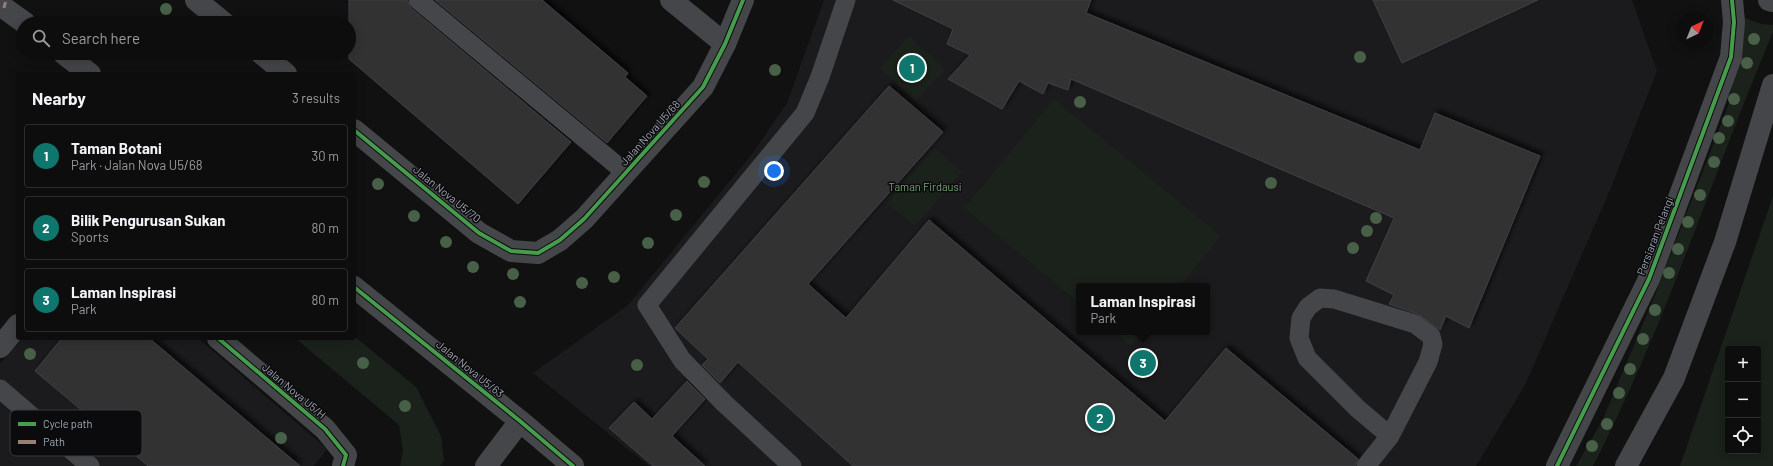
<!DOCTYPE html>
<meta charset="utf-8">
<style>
body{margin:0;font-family:Barlow,sans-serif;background:#1b1b1b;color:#f1f3f6}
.controls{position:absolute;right:12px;bottom:12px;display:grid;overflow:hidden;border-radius:4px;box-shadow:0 2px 10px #0003}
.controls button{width:36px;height:36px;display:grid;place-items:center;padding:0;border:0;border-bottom:1px solid #2d2d2e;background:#0d0d0d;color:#f1f3f6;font:20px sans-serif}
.compass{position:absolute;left:1677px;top:12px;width:36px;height:36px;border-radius:50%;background:#0d0d0d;box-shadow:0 2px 10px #0003;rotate:43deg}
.you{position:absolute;left:774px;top:171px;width:14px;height:14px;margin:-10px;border:3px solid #fff;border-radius:50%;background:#1a73e8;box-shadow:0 0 0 6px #1a73e833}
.badge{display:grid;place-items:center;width:26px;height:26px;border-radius:50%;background:#0f766e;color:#fff;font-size:13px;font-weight:700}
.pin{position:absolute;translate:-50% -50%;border:2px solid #fff;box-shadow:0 1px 4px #0006}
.popup{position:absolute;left:1076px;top:283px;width:134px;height:52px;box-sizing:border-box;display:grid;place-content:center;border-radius:4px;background:#0d0d0d;filter:drop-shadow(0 1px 3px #0005);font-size:13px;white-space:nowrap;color:#9a9c9d}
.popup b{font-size:15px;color:#f1f3f6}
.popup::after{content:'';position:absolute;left:50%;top:100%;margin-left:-8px;border:8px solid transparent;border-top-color:#0d0d0d}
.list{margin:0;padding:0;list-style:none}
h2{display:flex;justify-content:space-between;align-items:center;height:52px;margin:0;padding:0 16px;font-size:17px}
h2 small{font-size:13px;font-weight:400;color:#9a9c9d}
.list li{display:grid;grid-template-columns:26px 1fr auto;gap:12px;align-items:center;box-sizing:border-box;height:64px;margin:0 8px 8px;padding:0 8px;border:1px solid #2d2d2e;border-radius:4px}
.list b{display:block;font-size:15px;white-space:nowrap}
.list p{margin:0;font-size:13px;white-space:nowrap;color:#9a9c9d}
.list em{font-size:13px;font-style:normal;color:#9a9c9d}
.icon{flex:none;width:22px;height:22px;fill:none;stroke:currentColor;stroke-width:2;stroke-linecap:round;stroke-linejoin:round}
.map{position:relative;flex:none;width:1773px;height:466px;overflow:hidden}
.search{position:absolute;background:#0d0d0d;box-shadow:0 2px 10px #0003;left:16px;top:16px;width:340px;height:44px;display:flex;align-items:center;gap:10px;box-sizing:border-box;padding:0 14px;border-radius:22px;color:#9a9c9d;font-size:15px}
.panel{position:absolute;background:#0d0d0d;box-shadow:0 2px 10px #0003;left:16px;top:72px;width:340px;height:268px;border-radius:4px}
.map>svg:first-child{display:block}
.built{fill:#1b1b1d;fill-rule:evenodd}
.green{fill:#1b211b;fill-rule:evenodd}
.building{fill:#313133;stroke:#3f4145;filter:url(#shadow)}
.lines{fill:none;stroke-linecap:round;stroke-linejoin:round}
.service{stroke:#45464a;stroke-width:19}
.minor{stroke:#45464a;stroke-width:22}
.tertiary{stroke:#45464a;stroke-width:22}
.quiet{stroke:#9b7d72;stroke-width:3;stroke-dasharray:6 3;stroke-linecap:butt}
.cycleway-casing{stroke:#0b0b0d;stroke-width:6}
.cycleway{stroke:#469c4c;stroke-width:4}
.tree{fill:#496048}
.labels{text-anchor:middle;stroke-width:3;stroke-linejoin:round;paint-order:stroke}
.street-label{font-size:11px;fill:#a0a7b4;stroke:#0b0b0d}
.park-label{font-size:11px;fill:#76a075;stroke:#0b0b0d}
.key{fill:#0b0b0d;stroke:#383a3f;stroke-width:1}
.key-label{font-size:11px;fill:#a0a7b4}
</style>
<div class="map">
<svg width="1773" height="466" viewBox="0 0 1773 466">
<defs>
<filter id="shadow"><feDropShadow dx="3.5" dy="-3.5" stdDeviation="2" flood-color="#0009"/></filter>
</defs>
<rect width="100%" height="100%" fill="#111"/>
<g class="built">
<path d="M824 0H1632L1657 71 1610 190 1525 385 1476 466H649L533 373 628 305 752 154 787 103ZM1079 286H1207V332H1079Z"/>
<path d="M21 338H198L327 449 314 466H0V364Z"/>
</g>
<g class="green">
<path d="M1745 18 1761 24 1773 25V32C1712 176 1665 327 1593 466H1576L1603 419 1655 295 1728 106Z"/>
<path d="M909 36 945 69 916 101 880 68Z"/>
<path d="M1054 99 1221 236 1180 286H1079V303L964 208Z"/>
<path d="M935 148 962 172 915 226 887 203Z"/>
<path d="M1773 196V466H1680ZM1728 349H1758V451H1728Z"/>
<path d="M1114 332H1142L1131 346Z"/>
<path d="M354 336 416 387 441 436 444 460 440 466H400L403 451 399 425 295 338H354Z"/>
</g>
<g class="building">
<path d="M349 0H407L411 8 571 142 518 204 349 59Z"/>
<path d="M435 0H542L628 73 625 77 647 96 607 143Z"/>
<path d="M893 0H1091L1086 13 1420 150 1435 113 1540 156 1469 328 1446 316 1440 330 1418 314 1389 304 1394 295 1366 281 1394 218 1071 79 1068 90 1048 83 1043 94 1019 81 1002 109 948 79 970 55 947 44 953 29Z"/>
<path d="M1373 0H1538L1402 63Z"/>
<path d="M889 86 943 132 808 284 846 318 929 220 1165 421 1226 348 1358 459 1355 466H853L738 362 720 383 702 365 708 359 675 328Z"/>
<path d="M62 338H149L300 466H148L35 371Z"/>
<path d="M687 381 705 399 672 436 705 466H653L609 428 634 402 652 419Z"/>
</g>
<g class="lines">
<g class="service">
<path d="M418 0 626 173"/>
<path d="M0 389 90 466"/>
<path d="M792 466 724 403 682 360 647 305 805 113 820 77 846 0"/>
<path d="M1366 466 1390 436 1428 362 1433 344 1431 336 1415 324 1334 299 1320 298 1308 307 1301 318 1299 338 1307 358 1358 409 1390 436"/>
</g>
<g class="minor">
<path d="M196 0 224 23"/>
<path d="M671 0 725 44"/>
<path d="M261 53 286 74"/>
<path d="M354 130 479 233 511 251 538 253 560 240 584 219 703 87 725 44 743 0"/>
<path d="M218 338 325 429 346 455 343 466"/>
<path d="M0 347 18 325"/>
<path d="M486 466 520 421"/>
</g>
<g class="tertiary">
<path d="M1769 0 1773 1"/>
<path d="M0 5 25 23"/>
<path d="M63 53 90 74"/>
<path d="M354 287 520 421 573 466"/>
<path d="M1557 466 1649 279 1731 57 1734 22 1732 0"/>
<path d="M1626 466 1674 378 1725 242 1773 85"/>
</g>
<path class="quiet" d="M4 8 6 0"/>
<g class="cycleway-casing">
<g id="cycleway">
<path d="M354 130 479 233 511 251 538 253 560 240 584 219 703 87 725 44 743 0"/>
<path d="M354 287 520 421 573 466"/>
<path d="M218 338 325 429 346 455 343 466"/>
<path d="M1557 466 1649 279 1731 57 1734 22 1732 0"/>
</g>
</g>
<use href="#cycleway" class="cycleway"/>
</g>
<g class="tree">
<circle cx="166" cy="9" r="6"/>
<circle cx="1754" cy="39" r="6"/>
<circle cx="1360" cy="57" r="6"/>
<circle cx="1747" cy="63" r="6"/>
<circle cx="775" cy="70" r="6"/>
<circle cx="1734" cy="99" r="6"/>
<circle cx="1080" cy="102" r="6"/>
<circle cx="1728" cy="121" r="6"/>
<circle cx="1719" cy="138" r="6"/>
<circle cx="1714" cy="162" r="6"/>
<circle cx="704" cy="182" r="6"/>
<circle cx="1271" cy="183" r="6"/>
<circle cx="378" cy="184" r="6"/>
<circle cx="1700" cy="195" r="6"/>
<circle cx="676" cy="215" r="6"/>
<circle cx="414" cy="216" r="6"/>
<circle cx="1376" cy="218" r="6"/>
<circle cx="1688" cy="222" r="6"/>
<circle cx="1367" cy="231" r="6"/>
<circle cx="446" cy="242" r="6"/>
<circle cx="648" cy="243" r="6"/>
<circle cx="1353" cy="248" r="6"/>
<circle cx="1678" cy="249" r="6"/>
<circle cx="473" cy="267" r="6"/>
<circle cx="1669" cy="273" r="6"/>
<circle cx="513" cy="274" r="6"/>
<circle cx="614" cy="277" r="6"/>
<circle cx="582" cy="283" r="6"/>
<circle cx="520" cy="302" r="6"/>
<circle cx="1655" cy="310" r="6"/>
<circle cx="1643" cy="339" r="6"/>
<circle cx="30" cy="354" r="6"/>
<circle cx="363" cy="363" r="6"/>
<circle cx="637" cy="365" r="6"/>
<circle cx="1630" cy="369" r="6"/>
<circle cx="1619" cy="393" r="6"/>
<circle cx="405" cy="406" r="6"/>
<circle cx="1607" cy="424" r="6"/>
<circle cx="281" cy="438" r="6"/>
<circle cx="1592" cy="446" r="6"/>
</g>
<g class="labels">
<g class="street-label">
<text transform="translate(650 133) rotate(-48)" y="4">Jalan Nova U5/68</text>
<text transform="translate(447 194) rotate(39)" y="4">Jalan Nova U5/70</text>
<text transform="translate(1655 236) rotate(-69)" y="4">Persiaran Pelangi</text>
<text transform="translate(470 369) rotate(39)" y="4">Jalan Nova U5/63</text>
<text transform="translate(294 391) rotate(40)" y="4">Jalan Nova U5/H</text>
</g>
<g class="park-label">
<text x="925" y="191">Taman Firdausi</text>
</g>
</g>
<rect x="10" y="410" width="132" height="46" rx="6" class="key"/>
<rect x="18" y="422" width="18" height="4" fill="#469c4c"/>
<rect x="18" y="440" width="18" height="4" fill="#9b7d72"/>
<g class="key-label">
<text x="43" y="428">Cycle path</text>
<text x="43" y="446">Path</text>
</g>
</svg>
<div class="controls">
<button>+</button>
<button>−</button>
<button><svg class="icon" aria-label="locate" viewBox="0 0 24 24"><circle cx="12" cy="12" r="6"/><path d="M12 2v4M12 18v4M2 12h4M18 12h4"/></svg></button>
</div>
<svg class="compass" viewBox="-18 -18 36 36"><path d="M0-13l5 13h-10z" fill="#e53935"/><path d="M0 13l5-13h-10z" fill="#9a9c9d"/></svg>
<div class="you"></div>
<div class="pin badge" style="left:912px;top:68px">1</div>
<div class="pin badge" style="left:1100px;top:418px">2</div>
<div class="pin badge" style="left:1143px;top:363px">3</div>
<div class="popup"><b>Laman Inspirasi</b>Park</div>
<div class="search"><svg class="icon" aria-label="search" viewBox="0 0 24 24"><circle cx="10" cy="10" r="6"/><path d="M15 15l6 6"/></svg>Search here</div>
<section class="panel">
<h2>Nearby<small>3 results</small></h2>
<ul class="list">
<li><span class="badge">1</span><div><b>Taman Botani</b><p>Park · Jalan Nova U5/68</p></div><em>30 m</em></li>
<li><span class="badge">2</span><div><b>Bilik Pengurusan Sukan</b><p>Sports</p></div><em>80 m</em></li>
<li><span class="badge">3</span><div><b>Laman Inspirasi</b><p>Park</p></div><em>80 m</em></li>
</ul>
</section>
</div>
